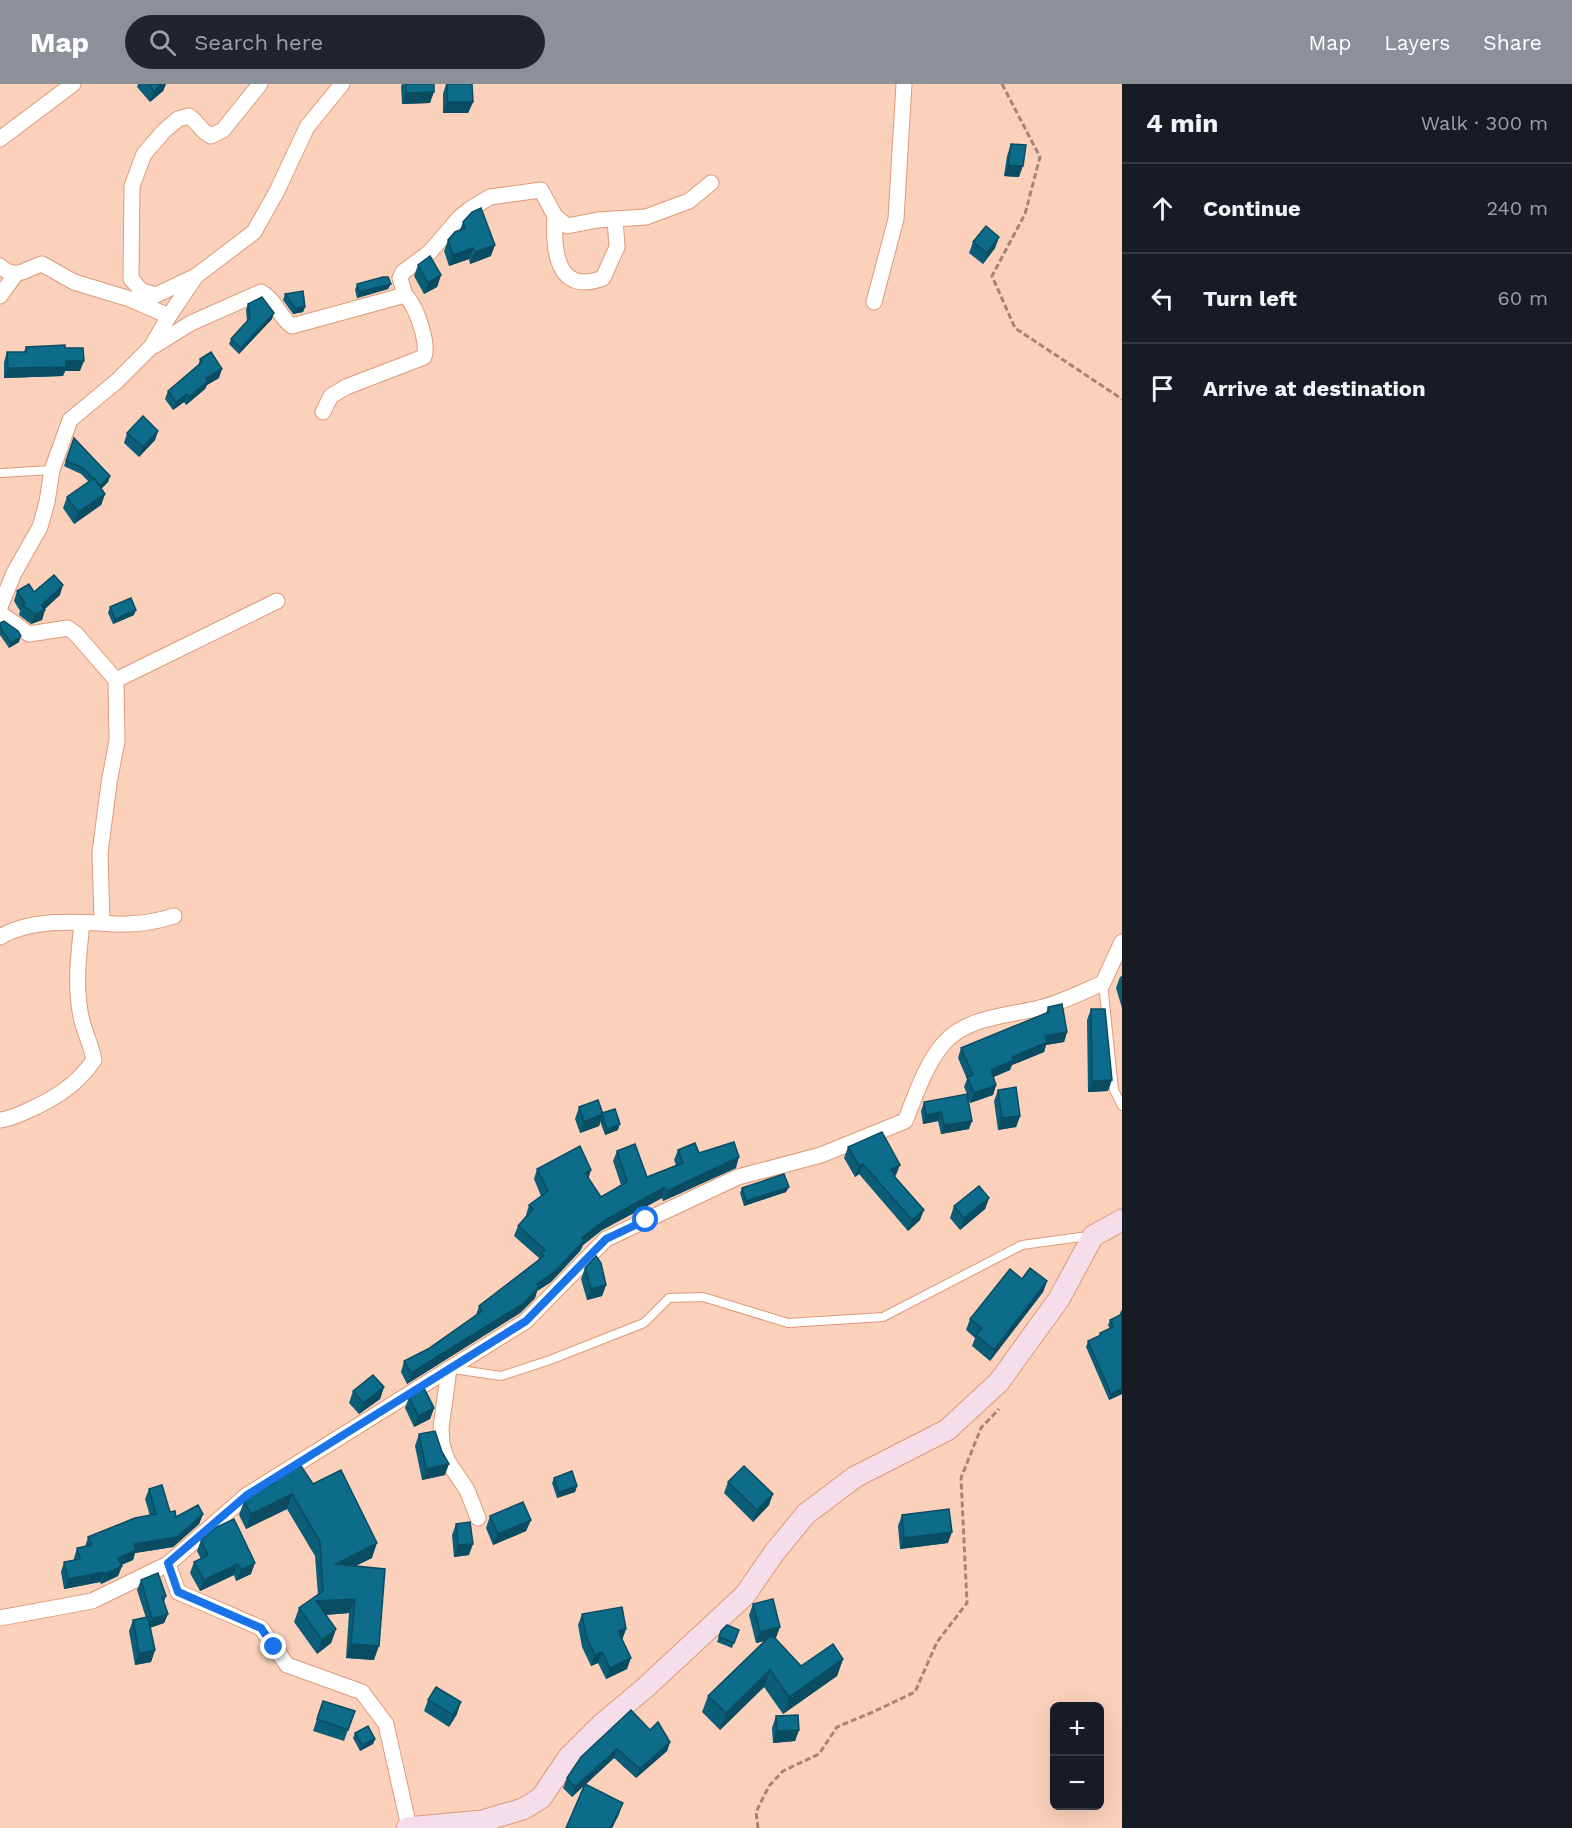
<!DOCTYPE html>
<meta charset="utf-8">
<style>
body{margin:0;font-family:"Work Sans",sans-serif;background:#20242c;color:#f1f3f6}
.controls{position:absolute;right:18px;bottom:18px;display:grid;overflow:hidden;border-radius:9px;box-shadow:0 6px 24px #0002}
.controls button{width:54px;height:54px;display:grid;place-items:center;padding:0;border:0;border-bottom:2px solid #363941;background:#171b24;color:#f1f3f6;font:30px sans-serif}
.stop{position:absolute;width:18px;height:18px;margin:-14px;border:4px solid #1a73e8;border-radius:50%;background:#fff}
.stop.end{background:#1a73e8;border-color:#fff;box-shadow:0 2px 6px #0008}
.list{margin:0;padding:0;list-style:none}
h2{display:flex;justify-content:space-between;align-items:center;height:78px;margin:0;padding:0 24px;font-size:26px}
h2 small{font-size:20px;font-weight:400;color:#9ea1a6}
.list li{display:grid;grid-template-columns:39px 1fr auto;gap:18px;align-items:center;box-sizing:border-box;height:90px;padding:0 24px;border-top:2px solid #363941}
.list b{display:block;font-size:22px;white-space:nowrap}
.list em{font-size:20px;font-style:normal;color:#9ea1a6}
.icon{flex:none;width:33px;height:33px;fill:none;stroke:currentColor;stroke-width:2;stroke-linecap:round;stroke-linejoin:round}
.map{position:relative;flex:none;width:1122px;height:1744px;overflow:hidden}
header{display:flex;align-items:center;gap:36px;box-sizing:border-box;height:84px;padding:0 30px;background:#8c9099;color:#fff}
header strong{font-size:28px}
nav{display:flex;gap:33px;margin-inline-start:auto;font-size:21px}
.search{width:420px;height:54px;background:#20242c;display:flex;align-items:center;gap:15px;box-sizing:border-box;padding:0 21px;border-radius:33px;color:#9ea1a6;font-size:22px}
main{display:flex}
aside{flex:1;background:#171b24}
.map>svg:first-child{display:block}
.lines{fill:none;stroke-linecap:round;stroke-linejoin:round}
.lane-casing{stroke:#dd9a79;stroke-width:10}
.street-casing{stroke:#dd9a79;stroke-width:17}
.secondary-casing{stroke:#dd9a79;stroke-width:23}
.path{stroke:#a78573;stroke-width:3;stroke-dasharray:6 3;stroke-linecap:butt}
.lane{stroke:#fff;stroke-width:8}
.street{stroke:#fff;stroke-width:15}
.secondary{stroke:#f5ddea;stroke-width:21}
.wall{fill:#0c5d78}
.shaded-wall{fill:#0a4c61}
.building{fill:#0e6c8b;stroke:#0a4c61;stroke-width:1.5}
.route{stroke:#1a73e8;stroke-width:8}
</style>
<header>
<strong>Map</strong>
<div class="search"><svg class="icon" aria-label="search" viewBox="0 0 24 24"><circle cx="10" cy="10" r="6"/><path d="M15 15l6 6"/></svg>Search here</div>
<nav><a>Map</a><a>Layers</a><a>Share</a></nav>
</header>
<main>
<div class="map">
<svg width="1122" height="1744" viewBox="0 0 1122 1744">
<rect width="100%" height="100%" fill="#fbd1bc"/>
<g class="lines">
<g class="lane-casing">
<g id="lane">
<path d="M0 389 52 386"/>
<path d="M1103 899 1114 1006 1122 1022"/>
<path d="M453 1285 501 1292 550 1276 644 1239 669 1214 703 1213 788 1239 883 1233 1022 1161 1088 1152"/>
</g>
</g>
<g class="street-casing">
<g id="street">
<path d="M0 55 73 0"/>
<path d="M555 132C553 165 556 212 603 194L617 163 615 135"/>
<path d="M0 182C17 197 24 185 42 180L74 198 130 215 169 232"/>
<path d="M196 192 156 211 142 207 131 195 132 102 144 70 164 47 178 35 189 32C198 38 201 48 211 52L223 46 260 0"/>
<path d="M405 211 400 194 403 188 430 168 460 133 470 125 490 113 541 106 555 132 567 142 598 136 646 133 689 117 711 99"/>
<path d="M0 212 15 191"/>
<path d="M874 218 896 135 904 0"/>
<path d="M154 262 191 239 261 208C277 217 278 232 292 242L405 211C416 221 429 259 424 273L346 303 331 312 323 328"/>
<path d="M0 523 14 489 40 443 47 418 52 386 70 336 117 297 151 263 169 232 196 192 254 148 277 107 307 43 342 0"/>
<path d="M0 529 29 550 68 544 76 550 116 596"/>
<path d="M102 839C128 842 149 840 174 832"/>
<path d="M0 853C30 835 69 838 102 839L100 769 109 699 117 657 116 596 277 517"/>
<path d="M0 1036C10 1035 18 1031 27 1027 54 1015 77 1001 94 976 91 959 82 944 80 927 75 898 79 868 82 839"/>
<path d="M449 1285 441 1344 442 1360 447 1376 467 1406 478 1434"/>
<path d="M168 1480 247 1411 526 1237 606 1155 738 1093 821 1071 905 1037C916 1011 925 981 944 959 967 932 1011 932 1043 923 1063 918 1084 907 1103 899L1122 858"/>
<path d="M0 1534 92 1517 168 1480 178 1508 261 1544 287 1581 362 1608 386 1640 409 1743"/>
</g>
</g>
<g class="secondary-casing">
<path id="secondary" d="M407 1744 482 1737 523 1725 541 1714 568 1674 602 1640 645 1604 745 1511 774 1469 806 1430 855 1393 947 1346 999 1298 1059 1215 1093 1152 1122 1136"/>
</g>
<g class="path">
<path d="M1002 0 1040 73 1025 130 992 192 1015 244 1122 315"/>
<path d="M758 1744 756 1728 769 1702 783 1687 819 1670 837 1643 873 1628 915 1608 937 1558 967 1519 961 1394 981 1344 999 1325"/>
</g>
<use href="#lane" class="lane"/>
<use href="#street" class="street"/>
<use href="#secondary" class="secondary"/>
</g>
<g class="wall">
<path d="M138 0H166L163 7 150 18 137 3Z"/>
<path d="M402 0H434L430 19 402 20 401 2Z"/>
<path d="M446 0H472L473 18 468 29H443V10Z"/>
<path d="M1011 60 1019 93 1004 92 1007 72Z"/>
<path d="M463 138 491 172 470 180 469 175 449 182 444 167 448 156 460 146Z"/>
<path d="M999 153 995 164 983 180 969 169 973 158Z"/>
<path d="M418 181 441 191 437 203 424 210 414 192Z"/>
<path d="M357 200 388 205 357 214 355 206Z"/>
<path d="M285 210 305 223 303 228 293 230 283 216Z"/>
<path d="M248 220 272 235 239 270 229 260 231 255 247 237 246 226Z"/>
<path d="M26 263 65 264 80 287H65L63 292 4 294V278L7 268H24Z"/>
<path d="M200 275 219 294 207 301 205 305 186 321 184 318 173 326 165 315 168 307 198 282Z"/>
<path d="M158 347 155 356 139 373 124 359 127 349Z"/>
<path d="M74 354 110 392 108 398 101 405 105 410 101 421 74 440 63 424 67 413 89 398 81 390 64 382Z"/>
<path d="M17 507 34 508 60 511 45 525 42 536 31 540 19 531 20 527 14 517Z"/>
<path d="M110 523 134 531 113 540 108 529Z"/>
<path d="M0 539 19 558 9 564 0 551Z"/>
<path d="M1122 892V924L1116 904 1120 893Z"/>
<path d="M1048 923 1067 948 1064 958 1046 961 1044 968 1012 981 1010 986 993 993 996 1001 993 1011 970 1019 967 1012 969 1045 941 1050 938 1037 923 1040 921 1027 924 1018 967 1010 964 1003 967 995 958 974 961 964 1046 929Z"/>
<path d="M1091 925 1108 1007 1088 1008 1087 936Z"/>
<path d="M998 1006 1020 1032 1016 1043 998 1046 994 1017Z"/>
<path d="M579 1023 602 1029 618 1046 605 1051 600 1037 599 1042 580 1049 575 1035Z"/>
<path d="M848 1063 900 1081 895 1092 920 1136 908 1147 859 1090 855 1093 844 1074Z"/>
<path d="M678 1066 699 1069 736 1084 663 1117 662 1114 602 1146 583 1161 580 1167 551 1198 537 1207 535 1214 520 1229 407 1300 401 1288 404 1277 428 1265 476 1231 479 1222 538 1177 539 1174 514 1152 518 1142 526 1132V1131L529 1121 541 1112 534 1095 537 1085 588 1094 601 1113 621 1101 613 1077 617 1067 647 1093 676 1081 674 1076Z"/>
<path d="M742 1104 786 1108 744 1122 740 1109Z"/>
<path d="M989 1114 985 1125 960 1146 950 1134 954 1122Z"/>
<path d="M585 1184 606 1201 602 1212 587 1216 581 1195Z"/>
<path d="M1047 1197 1043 1208 990 1277 972 1262 975 1254 966 1246 970 1235Z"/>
<path d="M1122 1226V1310L1109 1316 1086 1263 1088 1257 1099 1252 1100 1249 1110 1245 1108 1241 1110 1236 1119 1232 1121 1227Z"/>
<path d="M384 1303 380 1315 359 1330 349 1319 353 1307Z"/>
<path d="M409 1313 434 1324 430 1335 414 1343 405 1324Z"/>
<path d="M419 1350 442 1368 445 1391 422 1396 415 1362Z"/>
<path d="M554 1394 577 1402 575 1408 557 1414 552 1399Z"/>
<path d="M728 1398 769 1421 753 1438 724 1409Z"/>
<path d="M313 1400 372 1474 355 1482 374 1576 346 1574 349 1529 326 1531 336 1545 331 1559 317 1570 294 1538 299 1524 318 1511 315 1472 287 1425 246 1445 239 1431 244 1417Z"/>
<path d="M149 1405 176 1433 203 1430 199 1440 173 1463 135 1469 133 1476 121 1481 122 1482 118 1492 101 1500 100 1498 64 1505 61 1488 64 1478 74 1476V1474L77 1464 85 1463 88 1453 150 1432 145 1415Z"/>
<path d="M902 1431 948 1459 900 1465 898 1442Z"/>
<path d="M490 1432 531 1436 526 1447 493 1461 486 1444Z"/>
<path d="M456 1440 469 1471 454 1473 452 1451Z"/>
<path d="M217 1443 251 1490 236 1497 234 1491 200 1507 190 1489 194 1478 201 1475 197 1467 201 1456Z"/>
<path d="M141 1496 166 1512 164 1518 168 1530 164 1539 150 1544 155 1566 151 1578 135 1581 129 1547 133 1536 146 1534 137 1506Z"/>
<path d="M753 1520 780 1543 775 1554 801 1582 843 1575 837 1592 783 1630 764 1603 720 1646 702 1628 708 1612 765 1557 756 1559 749 1531Z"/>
<path d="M582 1530 626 1545 622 1556 627 1585 606 1595 598 1579 591 1582 582 1563 578 1541Z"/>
<path d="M739 1546 732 1564 717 1558 721 1547Z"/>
<path d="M428 1616 457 1630 449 1643 424 1627Z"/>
<path d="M323 1617 348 1646 344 1657 313 1647Z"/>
<path d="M776 1632 799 1646 795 1657 773 1659 772 1644Z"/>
<path d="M650 1646 670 1658 667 1667 636 1694 614 1674 586 1700 619 1730 612 1744H566L584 1701 572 1713 563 1704 567 1694Z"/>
<path d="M355 1649 375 1655 373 1660 360 1667 353 1654Z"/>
</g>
<g class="shaded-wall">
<path d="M162 0H166L163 7 150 18 154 7Z"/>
<path d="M434 8 430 19 402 20 406 9Z"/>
<path d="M447 18H473L468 29H443Z"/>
<path d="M1008 81 1023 82 1019 93 1004 92Z"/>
<path d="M999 153 995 164 983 180 987 169Z"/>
<path d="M495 161 491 172 470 180 475 168Z"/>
<path d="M473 164 469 175 449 182 453 171Z"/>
<path d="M441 191 437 203 424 210 428 199Z"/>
<path d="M391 200 388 205 357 214 359 208Z"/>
<path d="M305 223 303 228 293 230 295 224Z"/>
<path d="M274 229 272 235 239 270 241 264Z"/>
<path d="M66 277H84L80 287H65L63 292 4 294 8 284Z"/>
<path d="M222 285 219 294 207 301 205 305 186 321 189 313 206 294Z"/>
<path d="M187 310 184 318 173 326 176 318Z"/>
<path d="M158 347 155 356 139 373 143 363Z"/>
<path d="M110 392 108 398 98 408 100 402Z"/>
<path d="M105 410 101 421 74 440 78 428Z"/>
<path d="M63 501 60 511 42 527 45 526 42 536 31 540 35 530 42 521Z"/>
<path d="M136 526 134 531 113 540 115 535Z"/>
<path d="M21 552 19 558 9 564 11 559Z"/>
<path d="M1067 948 1064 958 1046 961 1044 968 1012 981 1010 986 987 996 991 986 1045 952Z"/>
<path d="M1112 996 1108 1007 1088 1008 1092 997Z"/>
<path d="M996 1001 993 1011 970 1019 974 1009Z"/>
<path d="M941 1028 938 1037 923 1040 926 1031Z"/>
<path d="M603 1030 599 1042 580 1049 584 1038Z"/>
<path d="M1020 1032 1016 1043 998 1046 1002 1034Z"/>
<path d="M972 1037 969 1045 941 1050 944 1041Z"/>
<path d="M620 1040 618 1046 605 1051 607 1046Z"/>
<path d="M739 1073 736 1084 663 1117 667 1107Z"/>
<path d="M863 1080 859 1090 855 1093 859 1082Z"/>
<path d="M900 1081 896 1091H895L892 1101 891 1085Z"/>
<path d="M591 1086 588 1096 585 1089Z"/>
<path d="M665 1103 662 1114 602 1146 583 1161 580 1167 551 1198 537 1207 535 1214 520 1229 407 1300 411 1289 537 1200 582 1154 605 1136Z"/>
<path d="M789 1103 786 1108 744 1122 746 1117Z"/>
<path d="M989 1114 985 1125 960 1146 964 1134Z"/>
<path d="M924 1126 920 1136 908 1147 912 1136Z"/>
<path d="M1047 1197 1043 1208 990 1277 994 1266Z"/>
<path d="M606 1201 602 1212 587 1216 591 1205Z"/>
<path d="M384 1303 380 1315 359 1330 363 1319Z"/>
<path d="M1122 1305V1310L1109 1316 1111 1310Z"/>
<path d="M434 1324 430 1335 414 1343 418 1332Z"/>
<path d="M449 1380 445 1391 422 1396 426 1385Z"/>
<path d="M577 1402 575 1408 557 1414 559 1408Z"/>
<path d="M292 1410 287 1425 246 1445 251 1430Z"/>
<path d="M773 1410 769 1421 753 1438 757 1426Z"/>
<path d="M203 1430 199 1440 173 1463 135 1469 133 1476 114 1484 118 1474 134 1460Z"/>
<path d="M531 1436 526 1447 493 1461 498 1450Z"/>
<path d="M952 1448 948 1459 900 1465 904 1454Z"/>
<path d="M377 1459 372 1474 331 1494 336 1480Z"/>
<path d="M473 1460 469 1471 454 1473 458 1461Z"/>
<path d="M255 1479 251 1490 236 1497 241 1486Z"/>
<path d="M238 1480 234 1491 200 1507 204 1496Z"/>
<path d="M122 1482 118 1492 101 1500 105 1490Z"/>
<path d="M104 1488 100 1498 64 1505 68 1495Z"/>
<path d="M355 1515 349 1529 311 1532 316 1517Z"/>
<path d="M168 1530 164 1539 149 1544 152 1535Z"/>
<path d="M780 1543 776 1554 756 1559 760 1548Z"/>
<path d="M336 1545 331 1559 317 1570 322 1556Z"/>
<path d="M626 1545 622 1556 618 1547Z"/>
<path d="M351 1560 379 1562 374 1576 346 1574Z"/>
<path d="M155 1566 151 1578 135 1581 139 1570Z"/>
<path d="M602 1568 598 1579 591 1582 595 1571Z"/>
<path d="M631 1574 627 1585 606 1595 610 1584Z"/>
<path d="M843 1575 837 1592 783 1630 789 1613Z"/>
<path d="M770 1586 764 1603 720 1646 726 1629Z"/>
<path d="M461 1618 457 1630 449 1643 453 1631Z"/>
<path d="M799 1646 795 1657 773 1659 777 1647Z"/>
<path d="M375 1655 373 1660 360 1667 362 1661Z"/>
<path d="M670 1658 667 1667 636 1694 640 1685Z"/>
<path d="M617 1665 614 1674 572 1713 575 1703Z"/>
<path d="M623 1719 619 1730 612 1744H610Z"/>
</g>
<g class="building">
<path d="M148 0H162L154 7Z"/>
<path d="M406 0H434V8L406 9Z"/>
<path d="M447 0H472L473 18H447Z"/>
<path d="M1011 60 1026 61 1023 82 1008 81Z"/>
<path d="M481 124 495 161 475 168 473 164 453 171 448 156 455 148 465 144 463 138 472 128Z"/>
<path d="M986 142 999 153 987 169 973 158Z"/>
<path d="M430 172 441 191 428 199 418 181Z"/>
<path d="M383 193H388L391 200 359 208 357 200Z"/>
<path d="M303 207 305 223 295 224 285 210Z"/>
<path d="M262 213 274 229 241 264 231 255 250 234 248 220Z"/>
<path d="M65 261V264H83L84 277H66V283L8 284 7 268H26V263Z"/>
<path d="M211 268 222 285 206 294 208 297 189 313 187 310 176 318 168 307 202 278 200 275Z"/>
<path d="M143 332 158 347 143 363 127 349Z"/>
<path d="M74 354 110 392 100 402 94 394 93 395 83 384 66 377Z"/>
<path d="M94 394 105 410 78 428 67 413Z"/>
<path d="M54 491 63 501 42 521 45 526 35 530 22 521 25 519 17 507 29 500 34 508Z"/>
<path d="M131 514 136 526 115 535 110 523Z"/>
<path d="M4 537 18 547 21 552 11 559 0 543V539Z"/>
<path d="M1062 920 1067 948 1045 952 1047 958 1012 973 1014 976 991 986 996 1001 974 1009 967 993 973 991 961 964 1049 928 1048 923Z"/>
<path d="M1091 925H1105L1112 996 1092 997Z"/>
<path d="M1016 1003 1020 1032 1002 1034 998 1006Z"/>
<path d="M967 1010 972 1037 944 1041 941 1028 926 1031 924 1018Z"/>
<path d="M598 1016 603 1030 584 1038 579 1023Z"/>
<path d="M615 1025 620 1040 607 1046 602 1029Z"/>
<path d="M882 1048 900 1081 891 1085 895 1091 894 1092 924 1126 912 1136 863 1080 859 1082 848 1063Z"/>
<path d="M734 1058 739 1073 667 1107 665 1103 605 1136 582 1154 584 1157 554 1188 537 1200 539 1203 524 1219 411 1289 404 1277 428 1265 482 1227 479 1222 544 1172 541 1169 545 1166 518 1142 533 1125 529 1121 548 1107 537 1085 580 1062 591 1086 585 1089 601 1113 627 1098 617 1067 635 1060 647 1093 683 1079 678 1066 695 1059 699 1069Z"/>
<path d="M784 1090 789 1103 746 1117 742 1104Z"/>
<path d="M979 1102 989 1114 964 1134 954 1122Z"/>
<path d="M596 1172 601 1179 606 1201 591 1205 585 1184Z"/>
<path d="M1030 1184 1047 1197 994 1266 976 1251 982 1244 970 1235 1010 1185 1022 1195Z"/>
<path d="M1122 1230V1305L1111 1310 1088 1257 1101 1251 1100 1249 1113 1243 1110 1236Z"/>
<path d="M373 1291 384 1303 363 1319 353 1307Z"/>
<path d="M424 1304 434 1324 418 1332 409 1313Z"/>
<path d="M435 1347 442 1368 449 1380 426 1385 419 1350Z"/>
<path d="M299 1379 313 1400 341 1386 377 1459 336 1480 385 1485 379 1562 351 1560 355 1515 316 1517 336 1545 322 1556 299 1524 323 1507 320 1458 292 1410 251 1430 244 1417 251 1411 276 1398 278 1392Z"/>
<path d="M744 1382 773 1410 757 1426 728 1398Z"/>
<path d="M572 1387 577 1402 559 1408 554 1394Z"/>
<path d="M162 1401 170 1428 175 1427 176 1433 198 1421 203 1430 177 1453 134 1460 136 1466 118 1474 122 1482 105 1490 104 1488 68 1495 64 1478 80 1475 77 1464 92 1461 88 1453 135 1434 156 1430 149 1405Z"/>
<path d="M523 1418 531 1436 498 1450 490 1432Z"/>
<path d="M949 1425 952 1448 904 1454 902 1431Z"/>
<path d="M234 1435 255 1479 241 1486 238 1480 204 1496 194 1478 208 1471 201 1456 217 1443Z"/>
<path d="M470 1438 473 1460 458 1461 456 1440Z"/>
<path d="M158 1489 166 1512 162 1513 168 1530 152 1535 141 1496Z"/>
<path d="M773 1515 780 1543 760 1548 753 1520Z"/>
<path d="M622 1523 626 1545 618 1547 631 1574 610 1584 602 1568 595 1571 586 1552 582 1530Z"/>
<path d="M148 1533 155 1566 139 1570 133 1536Z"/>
<path d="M727 1541 739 1546 734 1559 719 1553 721 1547Z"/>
<path d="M769 1553H774L801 1582 833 1560 843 1575 789 1613 770 1586 726 1629 708 1612Z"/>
<path d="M436 1603 461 1618 453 1631 428 1616Z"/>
<path d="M323 1617 355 1627 348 1646 317 1635Z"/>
<path d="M631 1626 650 1646 658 1638 670 1658 640 1685 617 1665 575 1703 567 1694 581 1673Z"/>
<path d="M798 1631 799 1646 777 1647 776 1632Z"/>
<path d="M368 1642 375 1655 362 1661 355 1649Z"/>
<path d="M585 1700 623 1719 610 1744H566Z"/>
</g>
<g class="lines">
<path class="route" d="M274 1563 261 1544 178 1508 168 1479 247 1411 526 1237 606 1155 646 1136"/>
</g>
</svg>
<div class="controls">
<button>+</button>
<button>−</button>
</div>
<div class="stop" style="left:646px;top:1136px"></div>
<div class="stop end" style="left:274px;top:1563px"></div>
</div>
<aside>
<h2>4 min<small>Walk · 300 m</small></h2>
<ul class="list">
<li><svg class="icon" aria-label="ahead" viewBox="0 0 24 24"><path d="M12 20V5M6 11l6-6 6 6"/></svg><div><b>Continue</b></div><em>240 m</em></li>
<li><svg class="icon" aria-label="left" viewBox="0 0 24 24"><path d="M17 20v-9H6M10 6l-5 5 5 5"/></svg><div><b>Turn left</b></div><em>60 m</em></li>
<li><svg class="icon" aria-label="arrive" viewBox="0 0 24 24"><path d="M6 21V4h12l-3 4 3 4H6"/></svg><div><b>Arrive at destination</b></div></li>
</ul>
</aside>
</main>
